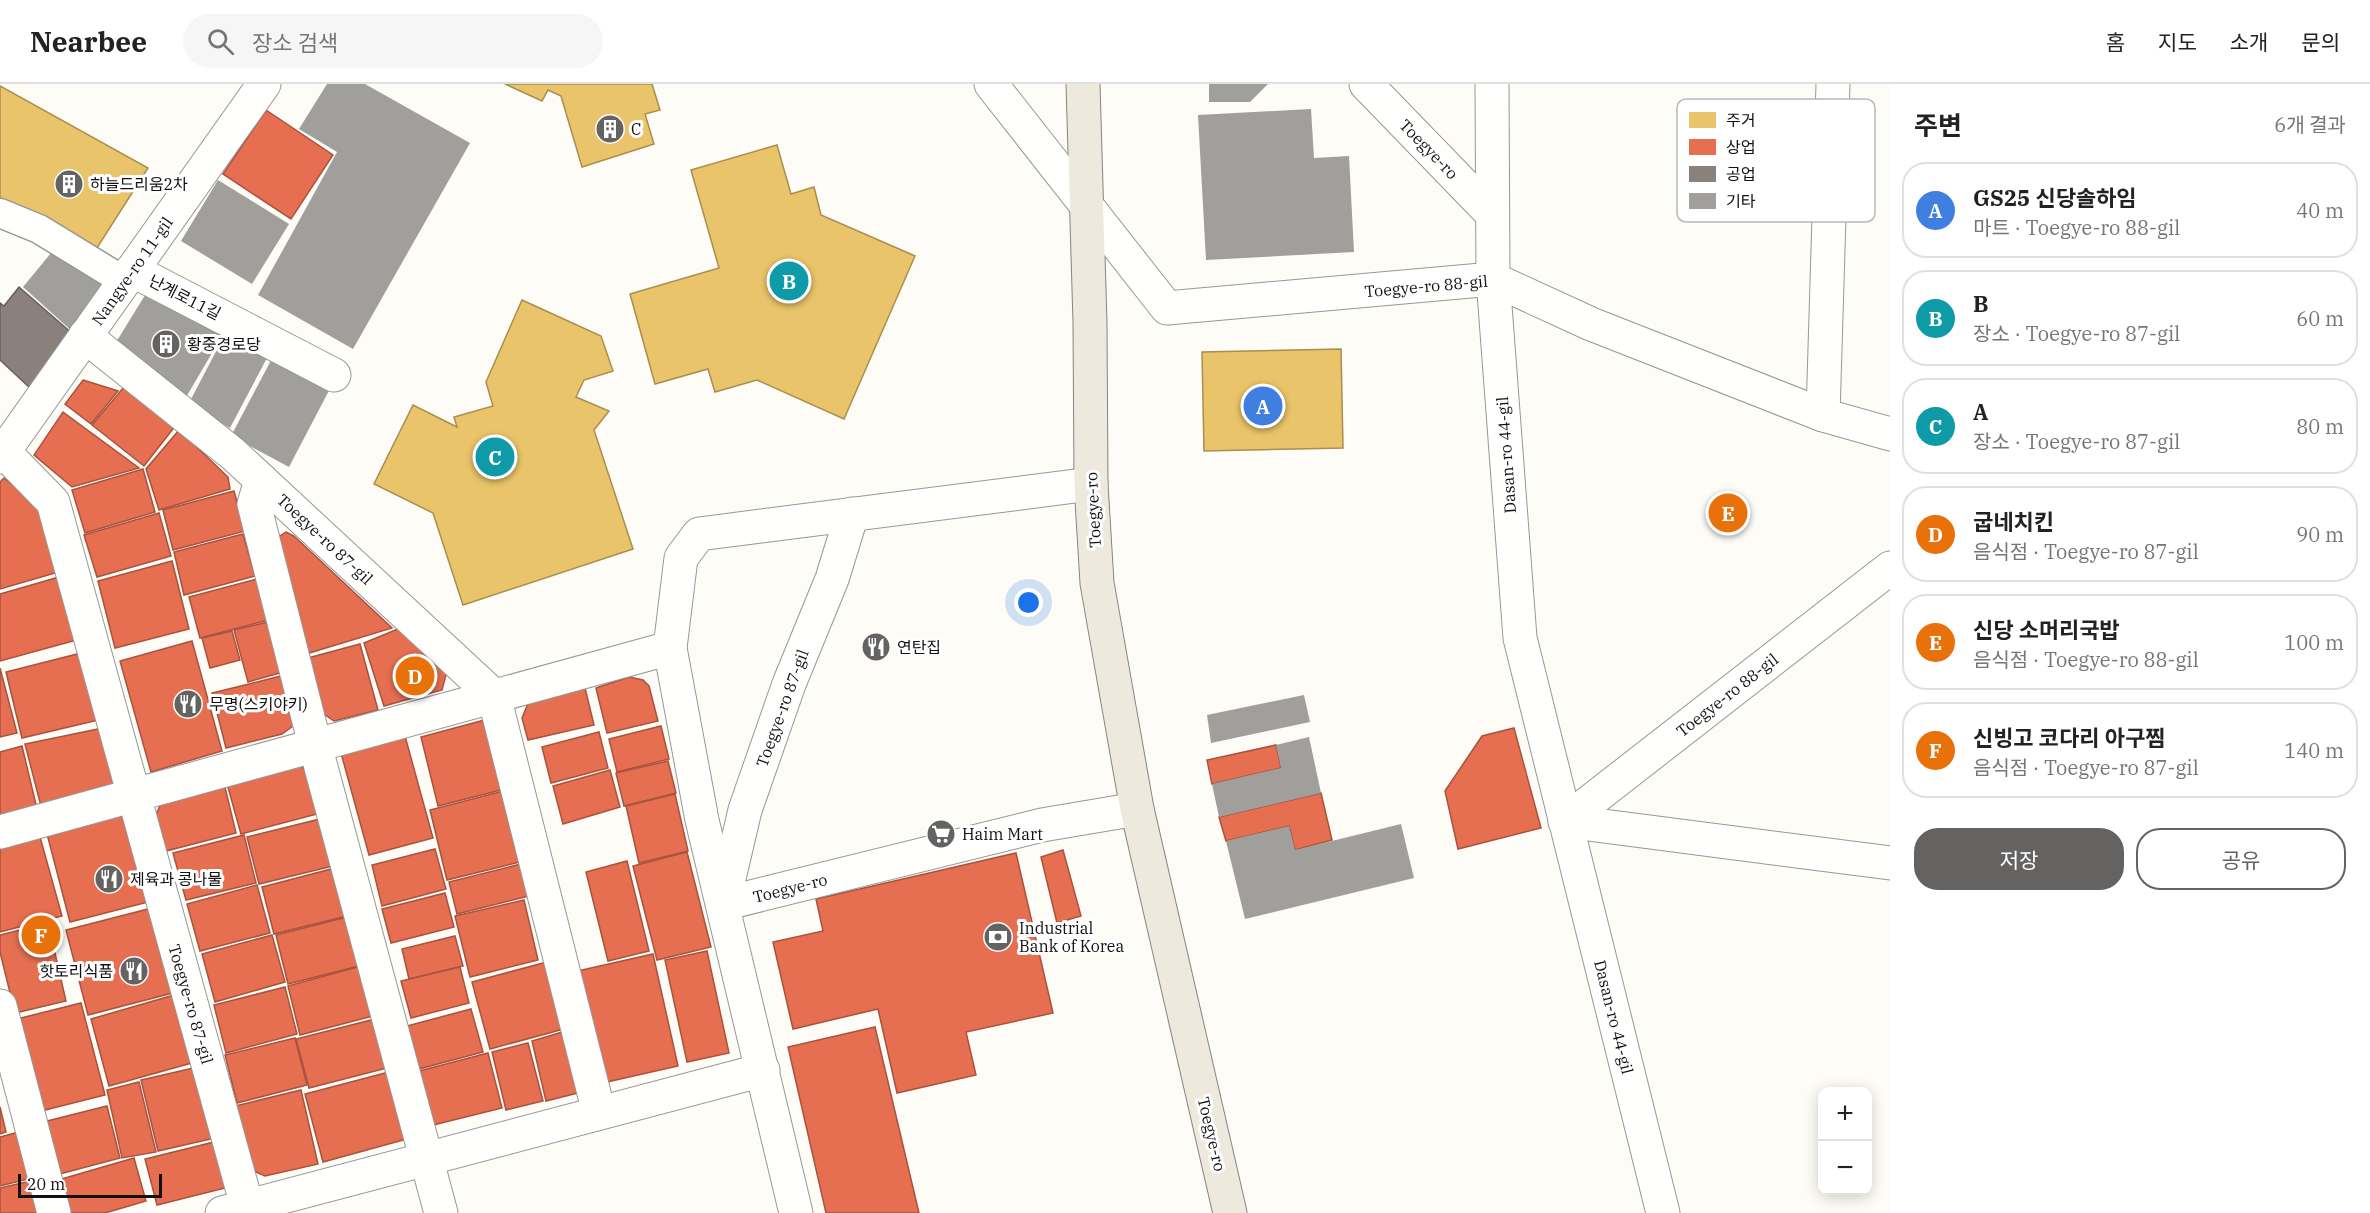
<!DOCTYPE html>
<html lang="ko">
<meta charset="utf-8">
<style>
body{margin:0;font-family:"IBM Plex Serif","Noto Sans KR",serif;background:#f6f6f6;color:#222}
.controls{position:absolute;right:18px;bottom:18px;display:grid;overflow:hidden;border-radius:12px;box-shadow:0 3px 15px #0003}
.controls button{width:54px;height:54px;display:grid;place-items:center;padding:0;border:0;border-bottom:2px solid #e0e0e0;background:#fff;color:#222;font:30px sans-serif}
.scale{position:absolute;left:18px;bottom:15px;width:144px;box-sizing:border-box;padding-left:6px;border:3px solid #111;border-top:0;font-size:16px;line-height:21px;white-space:nowrap;color:#111;-webkit-text-stroke:4px #fff;paint-order:stroke}
.you{position:absolute;left:1029px;top:519px;width:21px;height:21px;margin:-15px;border:4px solid #fff;border-radius:50%;background:#1a73e8;box-shadow:0 0 0 9px #1a73e833}
.badge{display:grid;place-items:center;width:39px;height:39px;border-radius:50%;background:#646362;color:#fff;font-size:20px;font-weight:700}
.pin{position:absolute;translate:-50% -50%;border:3px solid #fff;box-shadow:0 2px 6px #0006}
.list{margin:0;padding:0;list-style:none}
h2{display:flex;justify-content:space-between;align-items:center;height:78px;margin:0;padding:0 24px;font-size:26px}
h2 small{font-size:20px;font-weight:400;color:#767676}
.list li{display:grid;grid-template-columns:39px 1fr auto;gap:18px;align-items:center;box-sizing:border-box;height:96px;margin:0 12px 12px;padding:0 12px;border:2px solid #e0e0e0;border-radius:24px}
.list b{display:block;font-size:22px;white-space:nowrap}
.list p{margin:0;font-size:20px;white-space:nowrap;color:#767676}
.list em{font-size:20px;font-style:normal;color:#767676}
.actions{display:flex;gap:12px;padding:18px 24px}
.actions a{flex:1;padding:14px 0;border:2px solid #646362;border-radius:24px;text-align:center;font-size:21px;color:#646362}
.actions .main{background:#646362;color:#fff}
.icon{flex:none;width:33px;height:33px;fill:none;stroke:currentColor;stroke-width:2;stroke-linecap:round;stroke-linejoin:round}
.map{position:relative;flex:none;width:1890px;height:1129px;overflow:hidden}
header{display:flex;align-items:center;gap:36px;box-sizing:border-box;height:84px;padding:0 30px;background:#fff;border-bottom:2px solid #e0e0e0}
header strong{font-size:28px}
nav{display:flex;gap:33px;margin-inline-start:auto;font-size:21px}
.search{width:420px;height:54px;background:#f6f6f6;display:flex;align-items:center;gap:15px;box-sizing:border-box;padding:0 21px;border-radius:33px;color:#767676;font-size:22px}
main{display:flex}
aside{flex:1;background:#fff}
.map>svg:first-child{display:block}
.homes{fill:#e9c46a;stroke:#a88e4f;stroke-width:1.5}
.shops{fill:#e76f51;stroke:#a7533e;stroke-width:1.5}
.industry{fill:#8a817c;stroke:#665f5c;stroke-width:1.5}
.building{fill:#a19f9c}
.lines{fill:none;stroke-linecap:round;stroke-linejoin:round}
.service-casing{stroke:#979795;stroke-width:31}
.minor-casing{stroke:#979795;stroke-width:35}
.primary-casing{stroke:#858482;stroke-width:35}
.service{stroke:#fffffe;stroke-width:28}
.minor{stroke:#fffffe;stroke-width:33}
.primary{stroke:#ede9dc;stroke-width:33}
.labels{text-anchor:middle;stroke-width:6;stroke-linejoin:round;paint-order:stroke}
.poi-label{font-size:16px;fill:#111;stroke:#fff;text-anchor:start}
.street-label{font-size:16px;fill:#111;stroke:#fff}
.key{fill:#fff;stroke:#b8b8b8;stroke-width:1.5}
.key-label{font-size:16px;fill:#111}
</style>
<header>
<strong>Nearbee</strong>
<div class="search"><svg class="icon" aria-label="search" viewBox="0 0 24 24"><circle cx="10" cy="10" r="6"/><path d="M15 15l6 6"/></svg>장소 검색</div>
<nav><a>홈</a><a>지도</a><a>소개</a><a>문의</a></nav>
</header>
<main>
<div class="map">
<svg width="1890" height="1129" viewBox="0 0 1890 1129">
<rect width="100%" height="100%" fill="#fdfcf7"/>
<g class="homes">
<path d="M505 0H652L660 26 645 30 654 60 582 83 561 12 548 6 542 17Z"/>
<path d="M0 2 148 84 95 167 0 116Z"/>
<path d="M777 61 791 110 814 103 821 131 915 172 844 335 757 296 715 308 708 285 655 300 630 210 719 184 691 86Z"/>
<path d="M522 216 601 252 613 287 584 296 576 313 609 327 594 346 633 465 463 521 433 429 374 400 413 321 457 343 454 333 493 322 486 298Z"/>
<path d="M1341 265 1343 364 1204 367 1202 268Z"/>
</g>
<g class="shops">
<path d="M266 26 333 71 291 135 223 90Z"/>
<path d="M83 296 118 307 91 340 65 320Z"/>
<path d="M129 297 176 341 144 382 92 341Z"/>
<path d="M63 328 139 384 72 403 34 371Z"/>
<path d="M179 346 228 393 230 405 159 426 146 385Z"/>
<path d="M143 385 155 428 85 449 72 406Z"/>
<path d="M4 394 45 426 62 487 0 505V398Z"/>
<path d="M234 407 245 447 173 466 163 426Z"/>
<path d="M159 429 171 472 97 493 84 451Z"/>
<path d="M286 448 294 452 392 544 306 570 277 459 280 452Z"/>
<path d="M243 450 255 492 184 511 174 468Z"/>
<path d="M172 477 189 545 115 564 98 497Z"/>
<path d="M66 491 84 554 0 577V510Z"/>
<path d="M257 495 268 536 200 554 189 513Z"/>
<path d="M268 538 280 589 248 598 234 546Z"/>
<path d="M400 544 448 583 442 606 384 622 364 559Z"/>
<path d="M232 547 240 576 210 584 202 554Z"/>
<path d="M192 557 222 667 151 688 120 577Z"/>
<path d="M360 560 378 626 334 637 318 626 304 575Z"/>
<path d="M89 567 107 634 22 654 6 588Z"/>
<path d="M0 584 17 649 0 653Z"/>
<path d="M281 592 293 642 282 650 226 664 212 609Z"/>
<path d="M629 593 643 596 649 602 658 637 607 649 596 604Z"/>
<path d="M585 604 594 641 528 656 522 634 529 617Z"/>
<path d="M492 634 509 704 438 722 421 653Z"/>
<path d="M661 642 669 675 617 688 609 655Z"/>
<path d="M108 643 122 694 106 710 42 726 25 660Z"/>
<path d="M1514 644 1541 744 1458 765 1445 707 1482 652Z"/>
<path d="M599 648 608 684 551 699 542 663Z"/>
<path d="M405 652 433 754 369 771 341 669Z"/>
<path d="M1276 661 1281 684 1212 700 1207 676Z"/>
<path d="M22 662 38 729 0 739V668Z"/>
<path d="M668 677 676 709 624 722 616 689Z"/>
<path d="M297 678 312 693 321 729 241 750 226 696Z"/>
<path d="M610 686 620 723 563 740 553 702Z"/>
<path d="M223 695 236 749 166 767 155 733 165 710Z"/>
<path d="M511 705 528 776 447 796 430 726Z"/>
<path d="M1321 709 1332 756 1295 766 1289 742 1226 757 1219 733Z"/>
<path d="M675 710 688 767 639 779 626 722Z"/>
<path d="M127 724 152 817 70 838 46 746Z"/>
<path d="M320 735 333 782 259 800 247 753Z"/>
<path d="M244 751 256 799 186 816 173 769Z"/>
<path d="M40 753 62 832 0 848V763Z"/>
<path d="M435 765 446 805 382 822 372 781Z"/>
<path d="M1063 766 1081 832 1057 839 1041 773Z"/>
<path d="M687 768 711 863 657 876 633 782Z"/>
<path d="M1016 769 1053 929 966 948 976 991 897 1009 878 925 793 945 773 858 823 847 816 815Z"/>
<path d="M627 777 649 867 608 877 586 788Z"/>
<path d="M521 780 529 812 457 830 449 798Z"/>
<path d="M335 784 347 832 274 850 262 803Z"/>
<path d="M257 801 270 849 200 867 187 820Z"/>
<path d="M445 809 454 843 391 859 382 825Z"/>
<path d="M524 816 538 876 470 893 455 832Z"/>
<path d="M152 824 173 909 88 931 66 846Z"/>
<path d="M347 833 359 882 288 900 276 851Z"/>
<path d="M48 839 66 917 15 929 0 868V851Z"/>
<path d="M272 851 285 898 215 918 202 870Z"/>
<path d="M455 852 463 882 409 895 402 865Z"/>
<path d="M707 867 729 969 687 978 665 876Z"/>
<path d="M653 870 678 982 598 1000 573 888Z"/>
<path d="M547 878 564 945 490 965 472 898Z"/>
<path d="M361 882 373 932 300 951 288 902Z"/>
<path d="M460 883 469 919 411 934 401 897Z"/>
<path d="M285 903 297 950 226 969 214 921Z"/>
<path d="M174 911 192 979 109 1002 91 935Z"/>
<path d="M81 919 105 1011 37 1028 13 936Z"/>
<path d="M471 925 483 968 419 985 407 942Z"/>
<path d="M375 935 387 984 309 1004 296 955Z"/>
<path d="M875 943 919 1129H826L788 963Z"/>
<path d="M569 946 582 1008 546 1017 532 957Z"/>
<path d="M295 954 307 1001 237 1019 225 971Z"/>
<path d="M528 959 543 1017 506 1026 492 968Z"/>
<path d="M488 969 502 1024 433 1041 419 987Z"/>
<path d="M198 983 215 1054 158 1067 141 996Z"/>
<path d="M389 988 407 1055 323 1078 305 1010Z"/>
<path d="M139 998 156 1068 122 1074 107 1006Z"/>
<path d="M301 1006 318 1080 265 1092 249 1085 235 1022Z"/>
<path d="M107 1022 120 1074 52 1092 39 1039Z"/>
<path d="M0 1023 6 1048 0 1050Z"/>
<path d="M19 1048 32 1094 0 1102V1053Z"/>
<path d="M218 1057 229 1103 157 1121 145 1075Z"/>
<path d="M134 1074 146 1117 105 1129H67L58 1096Z"/>
<path d="M31 1097 39 1129H0V1104Z"/>
</g>
<path class="industry" d="M19 203 74 251 31 305 0 276V219L4 222Z"/>
<g class="building">
<path d="M327 0H365L470 59 353 265 258 211 337 68 299 45Z"/>
<path d="M1209 0H1268L1250 18H1209Z"/>
<path d="M1311 25 1314 74 1349 72 1354 168 1206 176 1198 31Z"/>
<path d="M218 96 289 140 252 200 181 157Z"/>
<path d="M56 163 113 198 74 249 23 203Z"/>
<path d="M147 208 222 252 185 315 110 268Z"/>
<path d="M225 250 268 272 230 344 188 321Z"/>
<path d="M276 267 334 297 289 383 231 352Z"/>
<path d="M1304 611 1310 638 1211 659 1207 631Z"/>
<path d="M1309 653 1321 709 1219 733 1212 700 1281 684 1276 661Z"/>
<path d="M1401 740 1414 794 1245 835 1226 757 1289 742 1295 766Z"/>
</g>
<g class="lines">
<g class="service-casing">
<path id="service" d="M0 129 39 145 124 197"/>
</g>
<g class="minor-casing">
<g id="minor">
<path d="M991 0 1167 224 1493 195 1591 240 1823 331 1890 350"/>
<path d="M1366 0 1492 130"/>
<path d="M1492 0 1493 195 1520 554 1663 1129"/>
<path d="M132 186 334 291"/>
<path d="M85 252 233 370 494 612 599 1029"/>
<path d="M1823 331 1833 0"/>
<path d="M4 368 53 418 249 1129"/>
<path d="M0 373 264 0"/>
<path d="M261 396 254 420 315 661 441 1129"/>
<path d="M852 430 832 495 789 600 745 726 723 820 1042 741 1137 725"/>
<path d="M670 564 702 736 796 1129"/>
<path d="M1565 737 1890 484"/>
<path d="M1565 737 1890 779"/>
<path d="M0 748 670 564 681 474 699 450 1091 400"/>
<path d="M0 922 54 1129"/>
<path d="M222 1129 763 986"/>
</g>
</g>
<g class="primary-casing">
<path id="primary" d="M1083 0 1090 239 1091 400 1097 499 1137 725 1230 1129"/>
</g>
<use href="#service" class="service"/>
<use href="#minor" class="minor"/>
<use href="#primary" class="primary"/>
</g>
<defs>
<g id="building-disc" transform="scale(1.5)"><circle r="9.5" fill="#646362" stroke="#fff"/><path d="M-4-6H4V6H1V3H-1V6H-4ZM-2.5-4.3h1.7v1.8h-1.7ZM.8-4.3h1.7v1.8H.8ZM-2.5-1h1.7V.8h-1.7ZM.8-1h1.7V.8H.8Z" fill="#fff"/></g>
<g id="restaurant-disc" transform="scale(1.5)"><circle r="9.5" fill="#646362" stroke="#fff"/><path d="M-5-6h1v4h1v-4h1v4h1v-4h1v5L-1.5 .5V6h-2V.5L-5-1ZM5-6V6H3V1.5H1.5Q1.5-4 5-6Z" fill="#fff"/></g>
<g id="supermarket-disc" transform="scale(1.5)"><circle r="9.5" fill="#646362" stroke="#fff"/><path d="M-6-5.5h2.5l.6 2H6L4.5 2H-2.5L-4.4-4H-6ZM-1.5 3.2a1.3 1.3 0 1 0 .1 0ZM3 3.2a1.3 1.3 0 1 0 .1 0Z" fill="#fff"/></g>
<g id="bank-disc" transform="scale(1.5)"><circle r="9.5" fill="#646362" stroke="#fff"/><path d="M-6-4H6V4H-6ZM0-2.3a2.3 2.3 0 1 0 0 4.6a2.3 2.3 0 1 0 0-4.6Z" fill="#fff"/></g>
</defs>
<g fill-rule="evenodd">
<use href="#building-disc" x="610" y="45"/>
<use href="#building-disc" x="69" y="100"/>
<use href="#building-disc" x="166" y="260"/>
<use href="#restaurant-disc" x="876" y="563"/>
<use href="#restaurant-disc" x="188" y="620"/>
<use href="#supermarket-disc" x="941" y="750"/>
<use href="#restaurant-disc" x="109" y="795"/>
<use href="#bank-disc" x="998" y="853"/>
<use href="#restaurant-disc" x="134" y="887"/>
</g>
<g class="labels">
<g class="poi-label">
<text x="631" y="51">C</text>
<text x="90" y="106">하늘드리움2차</text>
<text x="187" y="266">황중경로당</text>
<text x="897" y="569">연탄집</text>
<text x="209" y="626">무명(스키야키)</text>
<text x="962" y="756">Haim Mart</text>
<text x="130" y="801">제육과 콩나물</text>
<text x="1019" y="850">Industrial<tspan x="1019" dy="18">Bank of Korea</tspan></text>
<text x="113" y="893" text-anchor="end">핫토리식품</text>
</g>
<g class="street-label">
<text transform="translate(1429 65) rotate(46)" y="6">Toegye-ro</text>
<text transform="translate(132 187) rotate(-55)" y="6">Nangye-ro 11-gil</text>
<text transform="translate(1426 202) rotate(-5)" y="6">Toegye-ro 88-gil</text>
<text transform="translate(185 213) rotate(27)" y="6">난계로11길</text>
<text transform="translate(1506 371) rotate(-94)" y="6">Dasan-ro 44-gil</text>
<text transform="translate(1093 426) rotate(-93)" y="6">Toegye-ro</text>
<text transform="translate(325 455) rotate(43)" y="6">Toegye-ro 87-gil</text>
<text transform="translate(1727 611) rotate(-38)" y="6">Toegye-ro 88-gil</text>
<text transform="translate(782 624) rotate(-70)" y="6">Toegye-ro 87-gil</text>
<text transform="translate(790 804) rotate(-14)" y="6">Toegye-ro</text>
<text transform="translate(191 920) rotate(74)" y="6">Toegye-ro 87-gil</text>
<text transform="translate(1614 933) rotate(76)" y="6">Dasan-ro 44-gil</text>
<text transform="translate(1212 1050) rotate(77)" y="6">Toegye-ro</text>
</g>
</g>
<rect x="1677" y="15" width="198" height="123" rx="9" class="key"/>
<rect x="1689" y="28" width="27" height="16" fill="#e9c46a"/>
<rect x="1689" y="55" width="27" height="16" fill="#e76f51"/>
<rect x="1689" y="82" width="27" height="16" fill="#8a817c"/>
<rect x="1689" y="109" width="27" height="16" fill="#a19f9c"/>
<g class="key-label">
<text x="1726" y="42">주거</text>
<text x="1726" y="69">상업</text>
<text x="1726" y="96">공업</text>
<text x="1726" y="123">기타</text>
</g>
</svg>
<div class="controls">
<button>+</button>
<button>−</button>
</div>
<div class="scale">20 m</div>
<div class="you"></div>
<div class="pin badge" style="left:1263px;top:322px;background:#3f7fe0">A</div>
<div class="pin badge" style="left:789px;top:197px;background:#0f9aa8">B</div>
<div class="pin badge" style="left:495px;top:373px;background:#0f9aa8">C</div>
<div class="pin badge" style="left:415px;top:592px;background:#e8710a">D</div>
<div class="pin badge" style="left:1728px;top:429px;background:#e8710a">E</div>
<div class="pin badge" style="left:41px;top:851px;background:#e8710a">F</div>
</div>
<aside>
<h2>주변<small>6개 결과</small></h2>
<ul class="list">
<li><span class="badge" style="background:#3f7fe0">A</span><div><b>GS25 신당솔하임</b><p>마트 · Toegye-ro 88-gil</p></div><em>40 m</em></li>
<li><span class="badge" style="background:#0f9aa8">B</span><div><b>B</b><p>장소 · Toegye-ro 87-gil</p></div><em>60 m</em></li>
<li><span class="badge" style="background:#0f9aa8">C</span><div><b>A</b><p>장소 · Toegye-ro 87-gil</p></div><em>80 m</em></li>
<li><span class="badge" style="background:#e8710a">D</span><div><b>굽네치킨</b><p>음식점 · Toegye-ro 87-gil</p></div><em>90 m</em></li>
<li><span class="badge" style="background:#e8710a">E</span><div><b>신당 소머리국밥</b><p>음식점 · Toegye-ro 88-gil</p></div><em>100 m</em></li>
<li><span class="badge" style="background:#e8710a">F</span><div><b>신빙고 코다리 아구찜</b><p>음식점 · Toegye-ro 87-gil</p></div><em>140 m</em></li>
</ul>
<div class="actions"><a class="main">저장</a><a>공유</a></div>
</aside>
</main>
